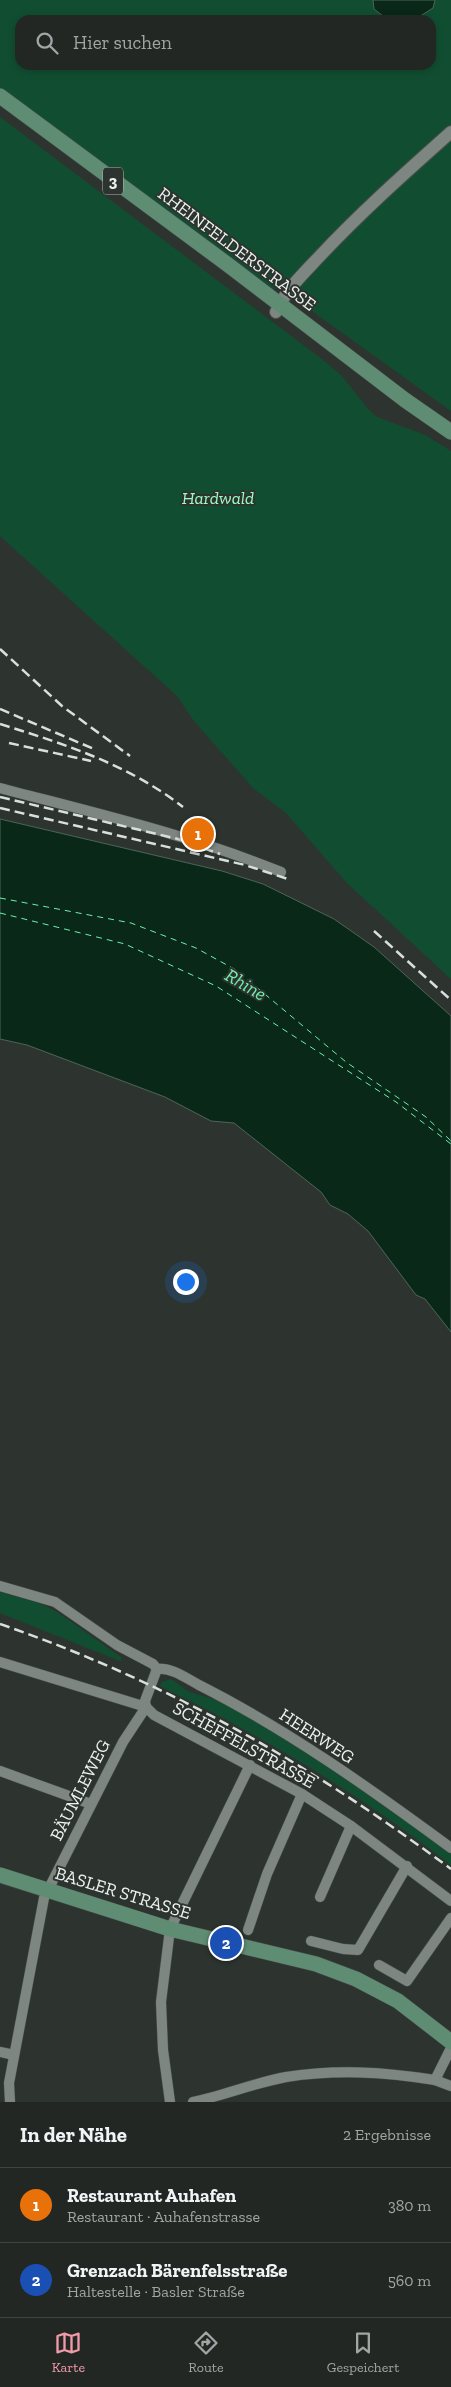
<!DOCTYPE html>
<html lang="de">
<meta charset="utf-8">
<style>
body{margin:0;font-family:"Zilla Slab",serif;background:#2a2f2b;color:#f1f3f6}
.you{position:absolute;left:185px;top:1281px;width:18px;height:18px;margin:-12px;border:4px solid #fff;border-radius:50%;background:#1a73e8;box-shadow:0 0 0 8px #1a73e833}
.badge{display:grid;place-items:center;width:32px;height:32px;border-radius:50%;background:#f39aaa;color:#fff;font-size:16px;font-weight:700}
.pin{position:absolute;translate:-50% -50%;border:2px solid #fff;box-shadow:0 1px 5px #0006}
.list{margin:0;padding:0;list-style:none}
h2{display:flex;justify-content:space-between;align-items:center;height:65px;margin:0;padding:0 20px;font-size:21px}
h2 small{font-size:16px;font-weight:400;color:#a2a5a6}
.list li{display:grid;grid-template-columns:32px 1fr auto;gap:15px;align-items:center;box-sizing:border-box;height:75px;padding:0 20px;border-top:1px solid #3f4441}
.list b{display:block;font-size:19px;white-space:nowrap}
.list p{margin:0;font-size:16px;white-space:nowrap;color:#a2a5a6}
.list em{font-size:16px;font-style:normal;color:#a2a5a6}
.icon{flex:none;width:28px;height:28px;fill:none;stroke:currentColor;stroke-width:2;stroke-linecap:round;stroke-linejoin:round}
.map{position:relative;flex:none;width:451px;height:2102px;overflow:hidden}
.search{position:absolute;background:#222723;box-shadow:0 2px 8px #0003;left:15px;right:15px;top:15px;height:55px;display:flex;align-items:center;gap:12px;box-sizing:border-box;padding:0 18px;border-radius:15px;color:#a2a5a6;font-size:19px}
.sheet{height:215px;background:#222723}
nav{display:flex;justify-content:space-around;align-items:center;box-sizing:border-box;height:70px;border-top:1px solid #3f4441;background:#222723;font-size:14px;color:#a2a5a6}
nav a{display:grid;justify-items:center;gap:2px}
nav .on{color:#f39aaa}
.map>svg:first-child{display:block}
.green{fill:#114e31}
.water{fill:#092818;stroke:#4d6558}
.lines{fill:none;stroke-linecap:round;stroke-linejoin:round}
.ferry{stroke:#6ff0ab;stroke-width:1;stroke-dasharray:6 5;stroke-linecap:butt}
.minor-casing{stroke:#494f4b;stroke-width:11}
.tertiary-casing{stroke:#494f4b;stroke-width:14}
.primary-casing{stroke:#494f4b;stroke-width:16}
.minor{stroke:#7e8681;stroke-width:10}
.tertiary{stroke:#7e8681;stroke-width:12}
.primary{stroke:#5f8d73;stroke-width:15}
.rail{stroke:#d9dfdb;stroke-width:2.5;stroke-dasharray:10 5;stroke-linecap:butt}
.labels{text-anchor:middle;stroke-width:4;stroke-linejoin:round;paint-order:stroke}
.shield{fill:#2d342f;stroke:#b3b9b5;stroke-width:1}
.shield-label{font-size:16px;font-weight:bold;fill:#edf2ef}
.street-label{font-size:18px;fill:#edf2ef;stroke:#2d342f}
.park-label{font-size:18px;font-style:italic;fill:#9afbc3;stroke:#2d342f}
.water-label{font-size:19px;font-style:italic;fill:#6ff0ab;stroke:#2d342f}
</style>
<div class="map">
<svg width="451" height="2102" viewBox="0 0 451 2102">
<rect width="100%" height="100%" fill="#2d342f"/>
<g class="green">
<path d="M0 0H373L374 9 388 20H20V65H431V20H414L432 8 435 0H451V411L280 288 274 289 261 285 0 92Z"/>
<path d="M0 117 323 360 341 375 368 409 377 417 425 435 451 451V979L347 883 285 812 254 789 194 721 177 696 0 536Z"/>
<path d="M0 1592 39 1603 57 1612 122 1658 120 1661 0 1613Z"/>
<path d="M171 1679 189 1692 224 1702 253 1718 366 1789 451 1851V1865C361 1795 263 1736 160 1686L162 1682Z"/>
</g>
<g class="water">
<path d="M373 0H435L433 8 414 20H388L374 9Z"/>
<path d="M0 819 222 871 263 884 334 919 374 947 451 1016V1332L425 1299 416 1295 368 1231 348 1214 330 1205 321 1192 234 1123 211 1121 165 1097 27 1045 0 1039Z"/>
</g>
<g class="lines">
<g class="ferry">
<path d="M0 898 131 923 196 948 236 970 346 1062 426 1117 451 1141"/>
<path d="M0 913 125 944 216 986 396 1102 451 1144"/>
</g>
<g class="minor-casing">
<g id="minor">
<path d="M0 788C95 813 190 835 281 872"/>
<path d="M0 1586 55 1602 117 1645 153 1664 157 1669"/>
<path d="M0 1662 146 1707 154 1715 302 1794 351 1826 451 1901"/>
<path d="M157 1669C171 1667 186 1678 199 1685 288 1730 371 1789 451 1848"/>
<path d="M146 1707 145 1701 157 1669"/>
<path d="M0 1771 91 1804"/>
<path d="M320 1897 351 1826"/>
<path d="M248 1930 267 1874 302 1794"/>
<path d="M311 1941 343 1949 358 1950 407 1866"/>
<path d="M379 1965 407 1981 451 1918"/>
<path d="M0 2052 14 2055"/>
<path d="M435 2080 451 2086"/>
<path d="M10 2102 9 2083 44 1898 123 1742 146 1707"/>
<path d="M170 2102 163 2050 161 2002 170 1929 250 1765"/>
<path d="M193 2102C225 2095 254 2083 286 2077 337 2069 384 2072 435 2080L451 2048"/>
</g>
</g>
<g class="tertiary-casing">
<path id="tertiary" d="M276 312C285 291 302 275 318 258 360 213 405 173 451 132"/>
</g>
<g class="primary-casing">
<g id="primary">
<path d="M0 96 227 264 405 400 451 432"/>
<path d="M0 1875 170 1929 316 1964 356 1979 398 2001 451 2042"/>
</g>
</g>
<use href="#minor" class="minor"/>
<use href="#tertiary" class="tertiary"/>
<use href="#primary" class="primary"/>
<g class="rail">
<path d="M0 649 62 706 130 756"/>
<path d="M0 709 94 749"/>
<path d="M0 724C65 744 129 765 183 807"/>
<path d="M9 743 91 761"/>
<path d="M0 797 178 839 220 854"/>
<path d="M0 808 245 865 291 880"/>
<path d="M374 931 451 1000"/>
<path d="M0 1624C166 1681 311 1765 451 1869"/>
</g>
</g>
<g class="labels">
<rect class="shield" x="103" y="167.5" width="20" height="27" rx="4"/>
<g class="shield-label">
<text x="113" y="187">3</text>
</g>
<g class="street-label">
<text transform="translate(237 249) rotate(37)" y="6">RHEINFELDERSTRASSE</text>
<text transform="translate(317 1736) rotate(33)" y="6">HEERWEG</text>
<text transform="translate(244 1745) rotate(29)" y="6">SCHEFFELSTRASSE</text>
<text transform="translate(80 1790) rotate(-63)" y="6">BÄUMLEWEG</text>
<text transform="translate(123 1893) rotate(17)" y="6">BASLER STRASSE</text>
</g>
<g class="park-label">
<text x="218" y="504">Hardwald</text>
</g>
<g class="water-label">
<text transform="translate(246 984) rotate(31)" y="7">Rhine</text>
</g>
</g>
</svg>
<div class="you"></div>
<div class="pin badge" style="left:198px;top:834px;background:#e8710a">1</div>
<div class="pin badge" style="left:226px;top:1943px;background:#1a4fb4">2</div>
<div class="search"><svg class="icon" aria-label="search" viewBox="0 0 24 24"><circle cx="10" cy="10" r="6"/><path d="M15 15l6 6"/></svg>Hier suchen</div>
</div>
<section class="sheet">
<h2>In der Nähe<small>2 Ergebnisse</small></h2>
<ul class="list">
<li><span class="badge" style="background:#e8710a">1</span><div><b>Restaurant Auhafen</b><p>Restaurant · Auhafenstrasse</p></div><em>380 m</em></li>
<li><span class="badge" style="background:#1a4fb4">2</span><div><b>Grenzach Bärenfelsstraße</b><p>Haltestelle · Basler Straße</p></div><em>560 m</em></li>
</ul>
</section>
<nav>
<a class="on"><svg class="icon" aria-label="map" viewBox="0 0 24 24"><path d="M3 6l6-2 6 2 6-2v14l-6 2-6-2-6 2zM9 4v14M15 6v14"/></svg>Karte</a>
<a><svg class="icon" aria-label="directions" viewBox="0 0 24 24"><path d="M12 3l9 9-9 9-9-9zM9 14v-3h6M13 9l2 2-2 2"/></svg>Route</a>
<a><svg class="icon" aria-label="saved" viewBox="0 0 24 24"><path d="M7 4h10v16l-5-4-5 4z"/></svg>Gespeichert</a>
</nav>
